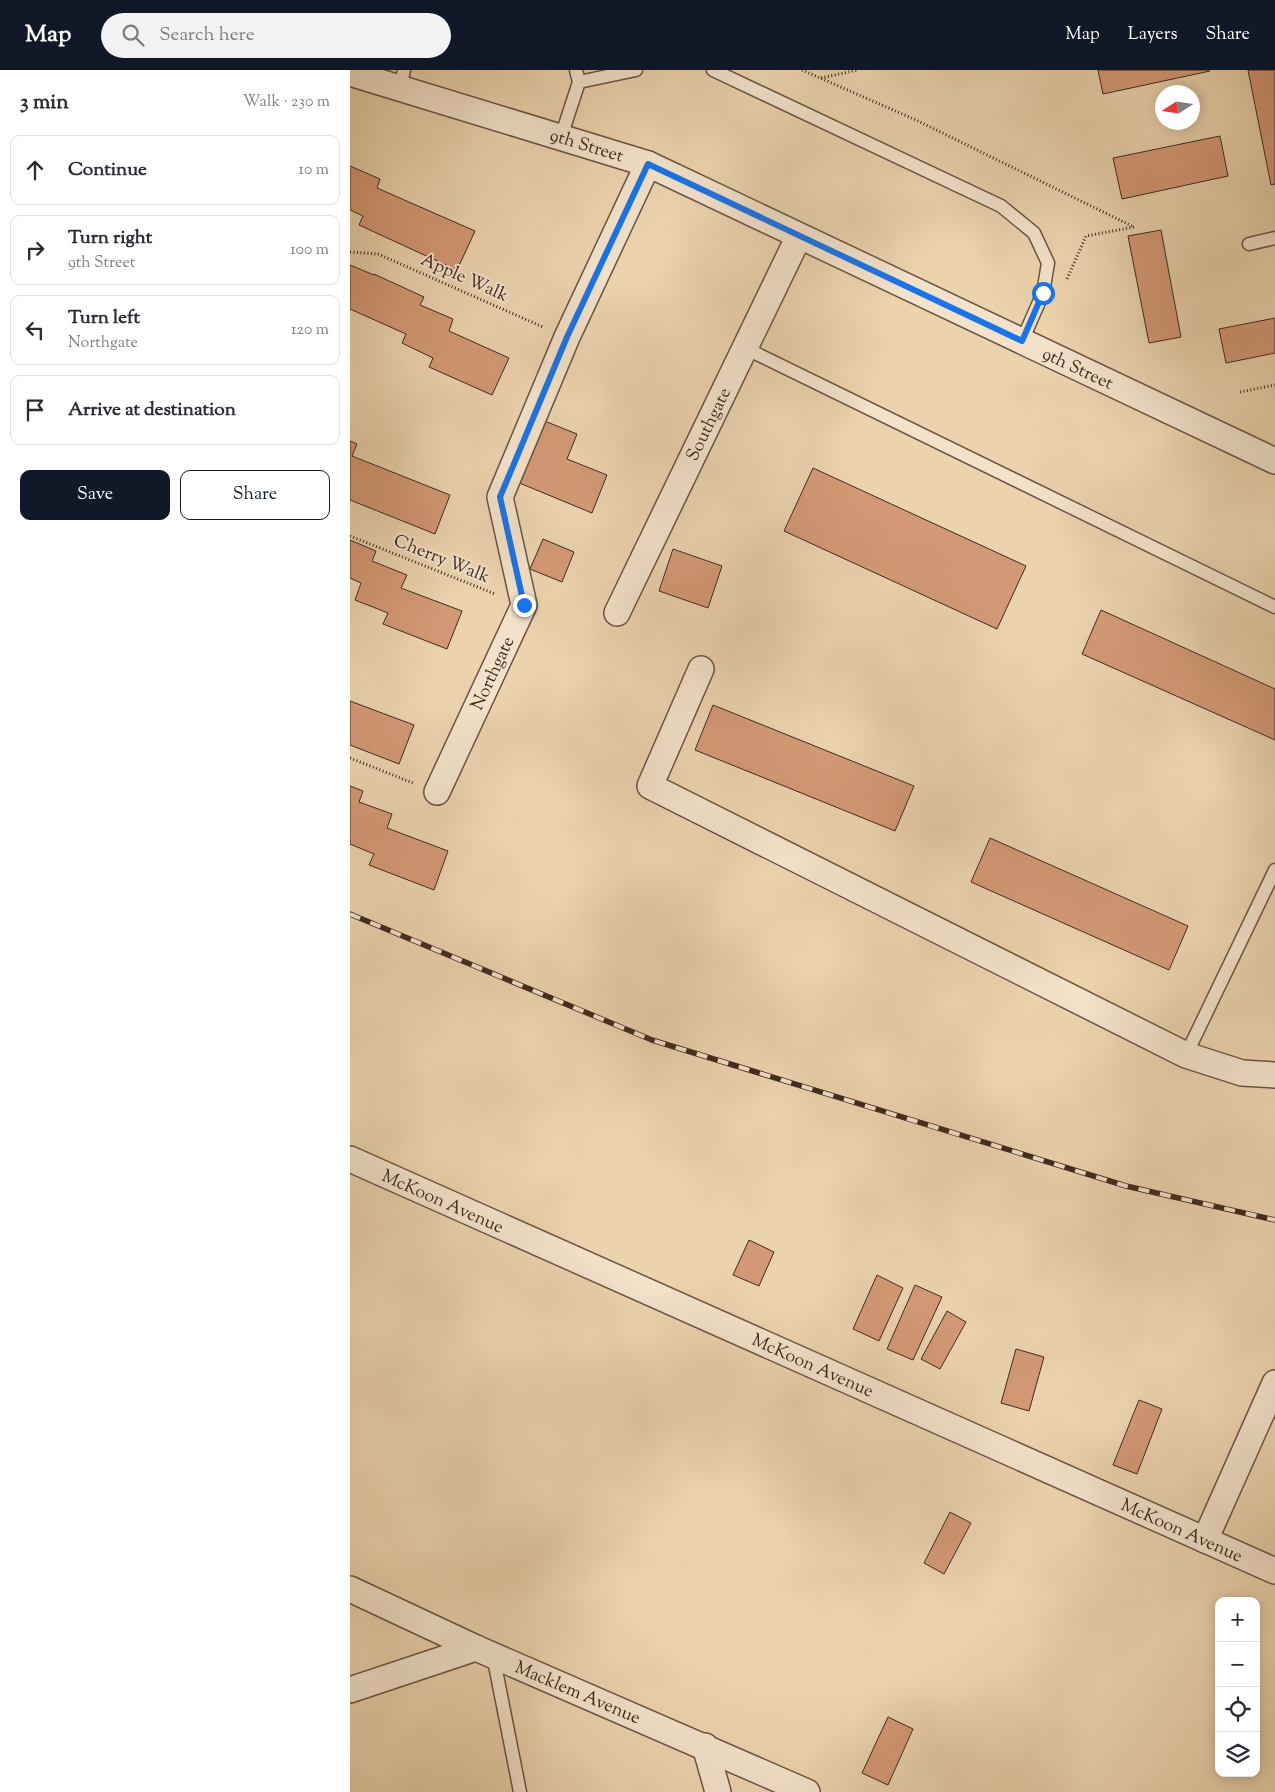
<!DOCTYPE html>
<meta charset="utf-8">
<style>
body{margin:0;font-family:"Sorts Mill Goudy",serif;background:#f2f2f3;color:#2b2b33}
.controls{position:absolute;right:15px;bottom:15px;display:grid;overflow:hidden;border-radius:10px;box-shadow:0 2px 12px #0003}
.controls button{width:45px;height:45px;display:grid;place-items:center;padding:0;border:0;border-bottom:1px solid #e1e1e2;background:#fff;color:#2b2b33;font:25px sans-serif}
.compass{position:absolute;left:805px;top:15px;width:45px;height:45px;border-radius:50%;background:#fff;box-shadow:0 2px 12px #0003;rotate:258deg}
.stop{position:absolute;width:15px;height:15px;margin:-11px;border:4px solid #1a73e8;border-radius:50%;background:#fff}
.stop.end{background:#1a73e8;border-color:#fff;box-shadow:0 1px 5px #0008}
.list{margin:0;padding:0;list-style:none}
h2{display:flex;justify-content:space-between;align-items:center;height:65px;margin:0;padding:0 20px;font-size:21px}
h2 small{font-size:16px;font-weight:400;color:#7c7c81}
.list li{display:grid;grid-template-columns:32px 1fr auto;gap:15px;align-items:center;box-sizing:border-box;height:70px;margin:0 10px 10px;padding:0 10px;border:1px solid #e1e1e2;border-radius:10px}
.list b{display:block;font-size:19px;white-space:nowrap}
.list p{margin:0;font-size:16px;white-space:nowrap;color:#7c7c81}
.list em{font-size:16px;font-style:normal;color:#7c7c81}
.actions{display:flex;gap:10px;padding:15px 20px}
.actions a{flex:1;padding:11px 0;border:1px solid #111827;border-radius:10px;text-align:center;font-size:18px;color:#111827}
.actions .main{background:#111827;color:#fff}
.icon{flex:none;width:28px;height:28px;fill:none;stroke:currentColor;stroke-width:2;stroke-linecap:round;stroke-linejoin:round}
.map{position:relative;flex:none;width:925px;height:1722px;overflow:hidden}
header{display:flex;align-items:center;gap:30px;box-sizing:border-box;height:70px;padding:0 25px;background:#111827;color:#fff}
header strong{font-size:24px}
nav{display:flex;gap:28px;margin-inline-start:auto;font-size:18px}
.search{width:350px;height:45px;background:#f2f2f3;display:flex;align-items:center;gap:12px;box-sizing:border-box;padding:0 18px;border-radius:28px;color:#7c7c81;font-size:19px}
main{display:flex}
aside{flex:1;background:#fff}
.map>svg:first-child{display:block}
.building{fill:#d39976;stroke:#402a1e}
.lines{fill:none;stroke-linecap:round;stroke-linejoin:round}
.service-casing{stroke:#6b5442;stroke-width:15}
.minor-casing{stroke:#6b5442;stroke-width:28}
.path{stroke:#402a1e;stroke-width:3;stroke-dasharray:1 2.5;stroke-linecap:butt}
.service{stroke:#f2e2ca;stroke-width:12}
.minor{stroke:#f2e2ca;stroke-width:25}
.rail-casing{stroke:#402a1e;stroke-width:5.5}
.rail{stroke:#f2e2ca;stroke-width:4;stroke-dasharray:11;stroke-linecap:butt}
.route{stroke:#1a73e8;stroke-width:6}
.labels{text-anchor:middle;stroke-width:4;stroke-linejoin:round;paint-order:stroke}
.street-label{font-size:18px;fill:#402a1e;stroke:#f2e2ca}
</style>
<header>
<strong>Map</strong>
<div class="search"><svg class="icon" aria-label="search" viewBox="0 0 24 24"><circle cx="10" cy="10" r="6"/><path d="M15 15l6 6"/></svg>Search here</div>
<nav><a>Map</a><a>Layers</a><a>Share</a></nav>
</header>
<main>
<aside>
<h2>3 min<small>Walk · 230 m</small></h2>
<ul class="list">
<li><svg class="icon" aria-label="ahead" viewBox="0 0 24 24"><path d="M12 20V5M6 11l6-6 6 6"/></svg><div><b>Continue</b></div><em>10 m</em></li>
<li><svg class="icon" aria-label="right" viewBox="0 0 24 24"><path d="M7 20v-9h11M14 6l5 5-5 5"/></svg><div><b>Turn right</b><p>9th Street</p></div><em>100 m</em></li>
<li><svg class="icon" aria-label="left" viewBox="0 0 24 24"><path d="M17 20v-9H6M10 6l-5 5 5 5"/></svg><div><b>Turn left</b><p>Northgate</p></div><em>120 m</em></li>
<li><svg class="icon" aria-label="arrive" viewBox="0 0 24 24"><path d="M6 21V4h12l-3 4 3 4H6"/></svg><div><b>Arrive at destination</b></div></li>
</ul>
<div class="actions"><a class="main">Save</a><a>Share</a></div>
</aside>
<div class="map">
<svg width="925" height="1722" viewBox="0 0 925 1722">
<rect width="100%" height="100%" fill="#ebd3ae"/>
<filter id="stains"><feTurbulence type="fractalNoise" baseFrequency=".004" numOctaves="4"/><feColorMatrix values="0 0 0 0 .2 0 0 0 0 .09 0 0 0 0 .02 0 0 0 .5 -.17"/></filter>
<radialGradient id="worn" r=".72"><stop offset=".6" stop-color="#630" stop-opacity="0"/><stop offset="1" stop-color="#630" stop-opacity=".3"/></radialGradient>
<g class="building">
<path d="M748 0H859L860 1 753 24Z"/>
<path d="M898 0H925V114L921 115Z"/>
<path d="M870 66 878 106 772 129 763 88Z"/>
<path d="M0 96 30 109 27 118 125 161 107 200 9 155 13 146 0 140Z"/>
<path d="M811 160 831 267 799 273 778 166Z"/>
<path d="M0 195 24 205V204L74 227 70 235 103 249 99 261 159 288 142 325 79 297 83 288 52 273 56 264 0 239Z"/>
<path d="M925 248V283L876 293 869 259Z"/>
<path d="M192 350 227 364 217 389 257 405 242 443 167 412Z"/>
<path d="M0 371 7 374 2 386 100 425 85 464 0 430Z"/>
<path d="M463 398 676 496 647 559 434 461Z"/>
<path d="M193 469 224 482 212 512 180 499Z"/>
<path d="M0 470 26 481 22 491 57 505 51 518 112 541 97 579 33 554 38 543 5 530 11 513 0 508Z"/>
<path d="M323 479 372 496 358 538 309 521Z"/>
<path d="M751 540 925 619V670L732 584Z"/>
<path d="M0 631 64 655 49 694 0 675Z"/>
<path d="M363 635 564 716 545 761 345 680Z"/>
<path d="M0 716 13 721 9 732 42 744 37 758 98 781 84 820 19 795 24 784 0 774Z"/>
<path d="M640 768 838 856 819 900 621 812Z"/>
<path d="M399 1170 424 1182 409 1216 383 1205Z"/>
<path d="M527 1205 553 1218 529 1271 503 1259Z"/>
<path d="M565 1215 592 1227 563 1290 537 1279Z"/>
<path d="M597 1241 616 1252 590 1299 571 1289Z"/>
<path d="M666 1279 694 1287 679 1341 651 1333Z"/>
<path d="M789 1330 812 1339 787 1404 763 1395Z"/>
<path d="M600 1442 621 1453 594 1504 574 1493Z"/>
<path d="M538 1647 563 1659 538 1715 512 1703Z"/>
</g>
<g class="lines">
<g class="service-casing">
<g id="service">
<path d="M226 0 229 12"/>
<path d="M363 0 651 136 684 163 698 193 693 223 672 271"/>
<path d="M50 18 54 0"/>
<path d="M211 67 229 12 286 0"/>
<path d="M899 174 925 168"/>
<path d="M395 278 925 537"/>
<path d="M836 985 925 800"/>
<path d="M143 1585 170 1722"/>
</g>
</g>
<g class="minor-casing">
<g id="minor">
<path d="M0 3 298 94 925 391"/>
<path d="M267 543 449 166"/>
<path d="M351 599 300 716 836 985 892 1003 925 1005"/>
<path d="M87 722 174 535 150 427 217 267 298 94"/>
<path d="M0 1089 925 1501"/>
<path d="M855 1470 925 1313"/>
<path d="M0 1519 126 1578 457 1722"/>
<path d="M0 1620 126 1578"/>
<path d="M355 1676 368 1722"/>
</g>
</g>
<g class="path">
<path d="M452 0 566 50 784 157 736 166 717 209"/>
<path d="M471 8 508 0"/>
<path d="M0 182 28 184 193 257"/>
<path d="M890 322 925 315"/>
<path d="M0 466 145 524"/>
<path d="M0 688 63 713"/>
</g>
<use href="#service" class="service"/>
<use href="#minor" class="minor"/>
<g class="rail-casing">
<path id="rail" d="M0 844 302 970 776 1116 925 1150"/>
</g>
<use href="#rail" class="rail"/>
</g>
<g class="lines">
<path class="route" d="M174 535 150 427 217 267 298 94 672 271 693 223"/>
</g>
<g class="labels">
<g class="street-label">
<text transform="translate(237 75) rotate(17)" y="6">9th Street</text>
<text transform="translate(115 207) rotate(24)" y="6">Apple Walk</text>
<text transform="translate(728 298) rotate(25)" y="6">9th Street</text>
<text transform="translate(358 354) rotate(-64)" y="6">Southgate</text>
<text transform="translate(92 488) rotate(22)" y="6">Cherry Walk</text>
<text transform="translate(142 603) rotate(-65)" y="6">Northgate</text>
<text transform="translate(93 1131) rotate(24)" y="6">McKoon Avenue</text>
<text transform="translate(463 1295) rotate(24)" y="6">McKoon Avenue</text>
<text transform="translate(832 1460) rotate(24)" y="6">McKoon Avenue</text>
<text transform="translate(228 1622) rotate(23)" y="6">Macklem Avenue</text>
</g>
</g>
<rect width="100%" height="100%" filter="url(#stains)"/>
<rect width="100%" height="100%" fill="url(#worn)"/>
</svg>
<div class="controls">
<button>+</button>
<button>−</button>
<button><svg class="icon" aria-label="locate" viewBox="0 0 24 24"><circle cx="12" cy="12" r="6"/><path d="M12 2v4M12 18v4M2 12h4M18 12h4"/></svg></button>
<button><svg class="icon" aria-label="layers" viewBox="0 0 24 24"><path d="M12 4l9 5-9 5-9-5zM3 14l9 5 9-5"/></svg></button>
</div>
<svg class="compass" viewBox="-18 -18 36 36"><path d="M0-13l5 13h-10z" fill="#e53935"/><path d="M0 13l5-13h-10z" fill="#7c7c81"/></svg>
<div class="stop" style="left:693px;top:223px"></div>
<div class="stop end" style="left:174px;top:535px"></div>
</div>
</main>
